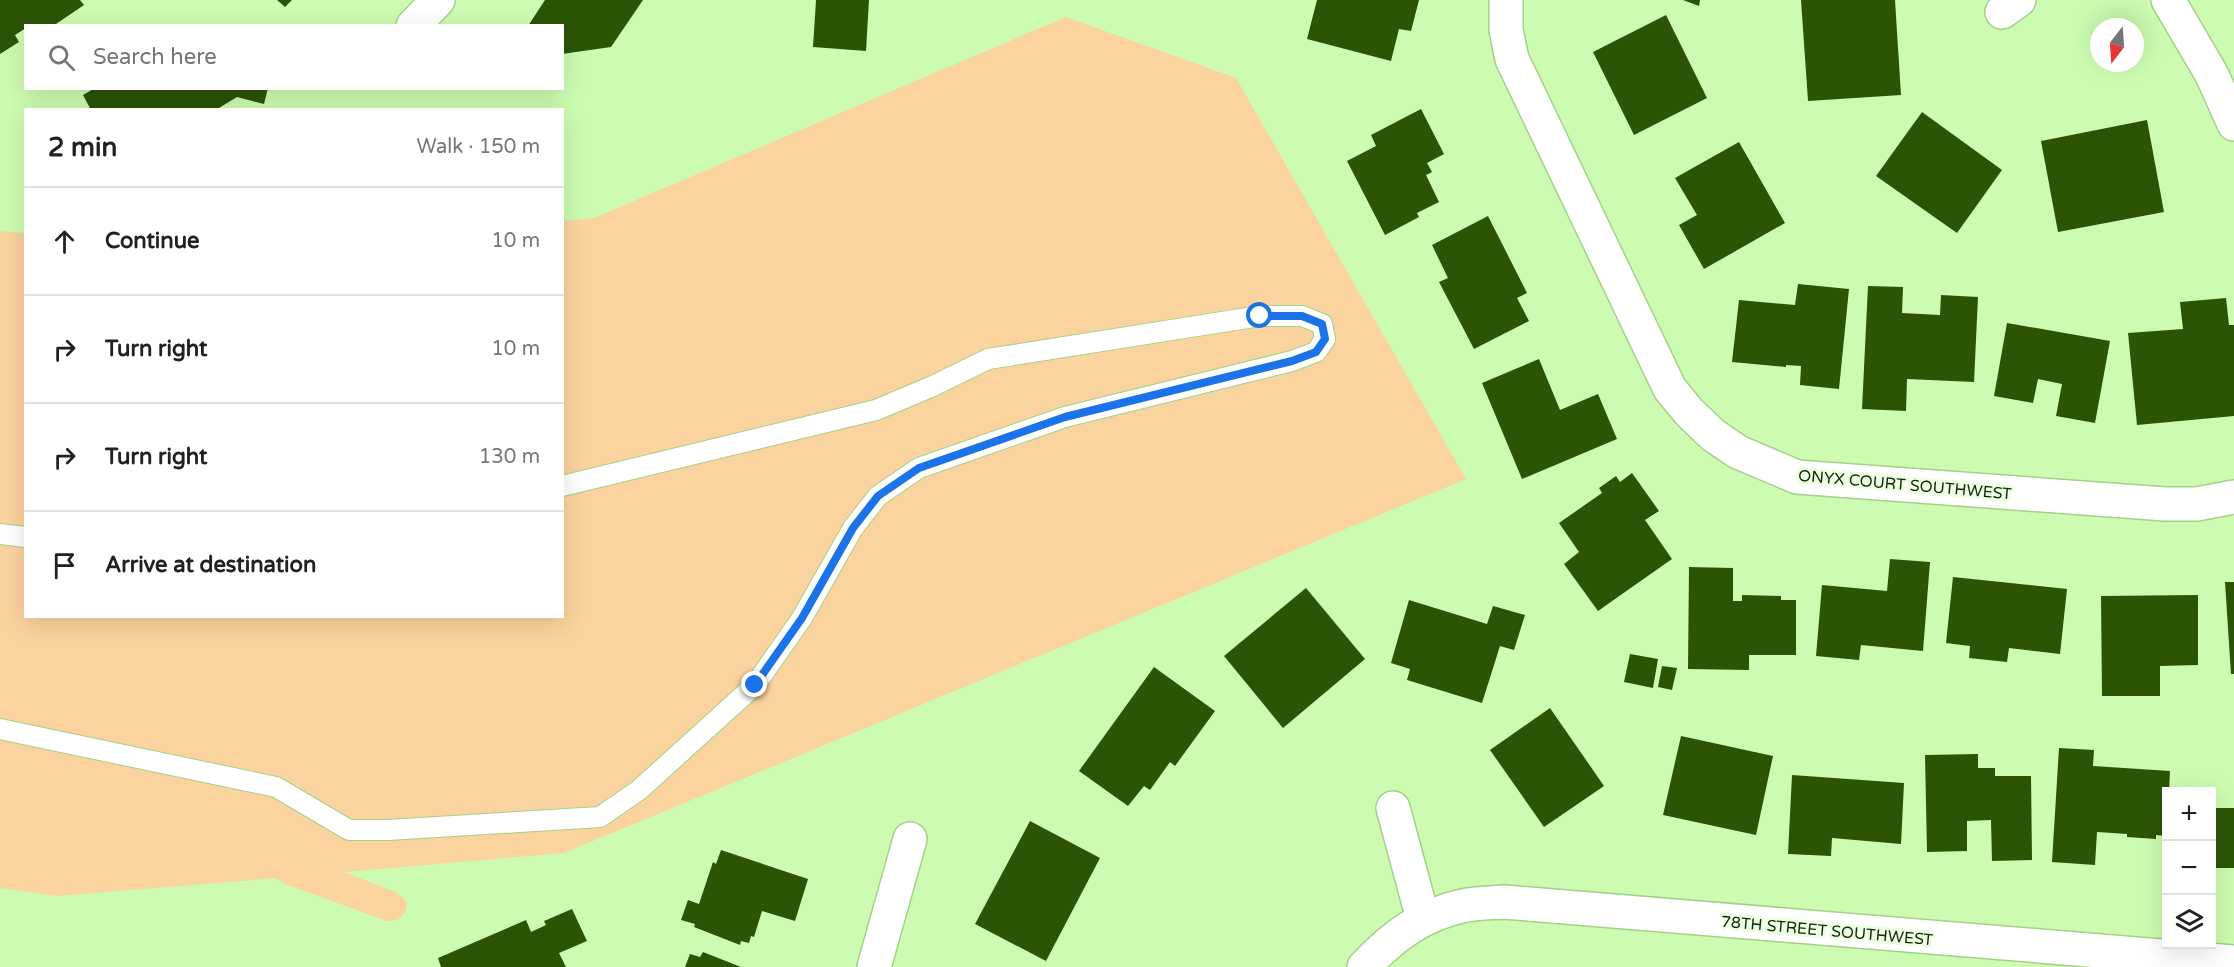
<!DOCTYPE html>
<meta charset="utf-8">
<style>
body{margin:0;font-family:"Varela Round",sans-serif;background:#f2f2f2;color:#202124}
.controls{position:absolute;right:18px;bottom:18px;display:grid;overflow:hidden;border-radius:0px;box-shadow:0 6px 24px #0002}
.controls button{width:54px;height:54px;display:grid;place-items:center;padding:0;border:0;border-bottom:2px solid #e0e0e0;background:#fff;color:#202124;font:30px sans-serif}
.compass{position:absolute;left:2090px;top:18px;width:54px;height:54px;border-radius:50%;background:#fff;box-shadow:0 6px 24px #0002;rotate:197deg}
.stop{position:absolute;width:18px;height:18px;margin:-14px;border:4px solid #1a73e8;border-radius:50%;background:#fff}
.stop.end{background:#1a73e8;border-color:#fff;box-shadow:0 2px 6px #0008}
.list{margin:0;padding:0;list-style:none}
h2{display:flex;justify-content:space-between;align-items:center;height:78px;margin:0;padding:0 24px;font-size:26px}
h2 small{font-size:20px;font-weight:400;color:#757577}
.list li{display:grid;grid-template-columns:39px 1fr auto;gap:18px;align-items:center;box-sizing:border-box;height:108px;padding:0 24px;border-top:2px solid #e0e0e0}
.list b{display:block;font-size:22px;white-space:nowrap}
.list em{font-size:20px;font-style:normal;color:#757577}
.icon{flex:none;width:33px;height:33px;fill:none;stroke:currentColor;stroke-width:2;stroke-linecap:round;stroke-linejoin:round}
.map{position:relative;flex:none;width:2234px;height:967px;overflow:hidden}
.search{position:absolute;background:#fff;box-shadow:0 6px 24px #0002;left:24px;top:24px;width:540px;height:66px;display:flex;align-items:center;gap:15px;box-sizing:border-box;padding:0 21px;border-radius:0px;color:#757577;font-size:22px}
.panel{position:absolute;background:#fff;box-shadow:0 6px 24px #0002;left:24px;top:108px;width:540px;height:510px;border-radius:0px}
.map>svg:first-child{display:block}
.green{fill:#fbd39e}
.building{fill:#2b5405}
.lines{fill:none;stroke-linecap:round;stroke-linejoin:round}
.service-casing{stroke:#a3d189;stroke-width:22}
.minor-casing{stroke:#a3d189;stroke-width:36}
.tertiary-casing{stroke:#a3d189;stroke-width:36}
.service{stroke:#fff;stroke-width:20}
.minor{stroke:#fff;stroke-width:33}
.tertiary{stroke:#fff;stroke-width:33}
.route{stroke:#1a73e8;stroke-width:8}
.labels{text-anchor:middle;stroke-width:6;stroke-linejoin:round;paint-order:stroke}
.street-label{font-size:16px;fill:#132408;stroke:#ecffe2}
</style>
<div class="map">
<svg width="2234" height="967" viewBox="0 0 2234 967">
<rect width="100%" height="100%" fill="#ccfbb1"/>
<path class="green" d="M1066 17 1236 78 1466 479 564 853 344 872 395 892 404 899 407 905C405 916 399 922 387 921L285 884 276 878 58 896 0 888V231L25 233 26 616H562L563 221 594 218Z"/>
<g class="building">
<path d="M0 0H80L84 5 53 26H26V28L15 35 19 42 0 54Z"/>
<path d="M277 0H292L285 7Z"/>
<path d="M545 0H643L611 47 562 54V26H528Z"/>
<path d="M816 0H869L866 51 813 47Z"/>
<path d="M1317 0H1419L1411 31 1399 29 1391 61 1307 39Z"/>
<path d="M1683 0H1700L1699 6Z"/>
<path d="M1801 0H1895L1901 95 1808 101Z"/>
<path d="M1666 15 1707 98 1634 135 1593 52Z"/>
<path d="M95 88H268L264 104 237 97 219 108 220 110H91L83 95Z"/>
<path d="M1421 109 1444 154 1427 163 1432 172 1426 175 1439 202 1417 213 1419 217 1385 235 1347 161 1376 146 1371 135Z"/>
<path d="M1922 112 2002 170 1957 233 1876 176Z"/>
<path d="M2147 120 2164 212 2058 232 2041 141Z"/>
<path d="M1739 142 1785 223 1704 269 1679 225 1697 215 1675 178Z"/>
<path d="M1488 216 1527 293 1517 298 1529 321 1474 349 1439 282 1448 278 1432 245Z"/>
<path d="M1798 284 1849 289 1839 389 1800 385 1801 366 1786 365V367L1732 362 1739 300 1795 305Z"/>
<path d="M1868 286 1903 287 1902 313 1940 315 1941 295 1978 297 1974 382 1907 379 1906 411 1862 409Z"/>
<path d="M2226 298 2229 325H2234V416L2137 425 2128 333 2183 329 2180 302Z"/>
<path d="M2007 323 2110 341 2095 423 2056 416 2062 384 2038 379 2033 403 1994 396Z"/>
<path d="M1539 359 1560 410 1598 394 1617 439 1522 479 1482 383Z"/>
<path d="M1632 473 1659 511 1645 520 1672 559 1598 611 1564 564 1579 552 1559 523 1602 493 1599 488 1616 476 1620 482Z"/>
<path d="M1890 559 1930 562 1923 651 1861 645 1859 660 1816 656 1822 585 1887 591Z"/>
<path d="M1689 567 1733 568V601H1742V595L1781 596V600H1796V655H1749V670L1688 669Z"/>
<path d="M1953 577 2067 589 2060 654 2009 648 2007 662 1969 658 1970 646 1946 643Z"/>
<path d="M2225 582H2234V674H2231Z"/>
<path d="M1306 588 1365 659 1283 728 1224 656Z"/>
<path d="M2198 595V665L2160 666V696H2102L2101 596Z"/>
<path d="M1409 600 1487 624 1493 606 1525 615 1514 650 1500 646 1482 703 1407 680 1410 669 1391 663Z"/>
<path d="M1630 654 1658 659 1653 688 1624 682Z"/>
<path d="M1662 666 1677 668 1672 690 1658 687Z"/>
<path d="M1154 667 1215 711 1175 766 1170 762 1150 790 1144 786 1128 806 1079 771Z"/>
<path d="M1550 708 1604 786 1544 827 1490 750Z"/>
<path d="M1681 736 1773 756 1756 835 1663 815Z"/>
<path d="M2059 748 2094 750 2093 766 2170 771 2169 792H2166V836L2156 835V839L2127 837V834L2097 832 2095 865 2052 862Z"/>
<path d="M1978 754V768H1995V776H2031L2032 860 1992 861 1991 820 1967 821V851L1927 852 1925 755Z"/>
<path d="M1792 775 1904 783 1901 844 1832 838 1831 856 1788 854Z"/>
<rect x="2212" y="808" width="22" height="60"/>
<path d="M1030 821 1100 858 1046 961 975 924Z"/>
<path d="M721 850 808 879 795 921 762 911 754 937 751 936 749 943 741 941 740 945 694 927 695 924 681 920 688 900 699 904 713 862 716 864Z"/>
<path d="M572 909 587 941 559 953 566 967H441L438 958 526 920 531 932 546 925 544 921Z"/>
<path d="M703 952 741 967H685L690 954 700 957Z"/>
</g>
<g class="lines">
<g class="service-casing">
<g id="service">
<path d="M0 534 26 537"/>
<path d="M0 729 276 787 349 830H388L600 817 639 790 755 685 802 618 853 528 878 496 919 468 1065 417 1292 361 1316 352 1325 339 1322 324 1302 316H1260L988 359 933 386 876 410 562 486"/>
</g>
</g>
<g class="minor-casing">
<g id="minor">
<path d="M1506 0V30L1512 59 1670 389 1689 412 1713 435 1738 452 1797 477 2165 504H2197L2234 497"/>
<path d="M2002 12 2019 0"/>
<path d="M413 26 438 0"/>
<path d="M1393 808 1423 919"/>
<path d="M874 967 910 839"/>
</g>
</g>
<g class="tertiary-casing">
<g id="tertiary">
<path d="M2168 0 2212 75 2234 124"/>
<path d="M1364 967C1392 937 1421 915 1462 906 1475 903 1490 903 1504 902L2234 962"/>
</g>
</g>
<use href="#service" class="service"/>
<use href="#minor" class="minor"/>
<use href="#tertiary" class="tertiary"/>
</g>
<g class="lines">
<path class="route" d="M755 685 802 618 853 528 878 496 919 468 1065 417 1292 361 1316 352 1325 339 1322 324 1302 316H1260"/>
</g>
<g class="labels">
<g class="street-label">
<text transform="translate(1905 484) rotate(5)" y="6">ONYX COURT SOUTHWEST</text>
<text transform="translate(1827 930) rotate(5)" y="6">78TH STREET SOUTHWEST</text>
</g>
</g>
</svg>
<div class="controls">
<button>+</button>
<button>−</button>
<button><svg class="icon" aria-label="layers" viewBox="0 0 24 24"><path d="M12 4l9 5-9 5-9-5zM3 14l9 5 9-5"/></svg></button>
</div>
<svg class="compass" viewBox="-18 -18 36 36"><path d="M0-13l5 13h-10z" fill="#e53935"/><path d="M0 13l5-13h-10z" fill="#757577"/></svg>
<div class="stop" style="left:1260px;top:316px"></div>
<div class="stop end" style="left:755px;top:685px"></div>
<div class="search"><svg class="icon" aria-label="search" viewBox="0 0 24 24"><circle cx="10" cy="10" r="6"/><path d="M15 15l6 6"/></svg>Search here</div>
<section class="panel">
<h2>2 min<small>Walk · 150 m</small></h2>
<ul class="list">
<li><svg class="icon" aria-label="ahead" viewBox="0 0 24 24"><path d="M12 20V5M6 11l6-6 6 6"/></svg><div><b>Continue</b></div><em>10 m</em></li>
<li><svg class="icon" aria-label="right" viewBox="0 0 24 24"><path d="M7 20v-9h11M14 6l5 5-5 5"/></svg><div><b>Turn right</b></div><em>10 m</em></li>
<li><svg class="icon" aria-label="right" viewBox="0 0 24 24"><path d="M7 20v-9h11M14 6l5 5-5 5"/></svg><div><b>Turn right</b></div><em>130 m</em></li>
<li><svg class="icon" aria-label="arrive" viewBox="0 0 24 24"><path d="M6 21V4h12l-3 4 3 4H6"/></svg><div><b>Arrive at destination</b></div></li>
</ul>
</section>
</div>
